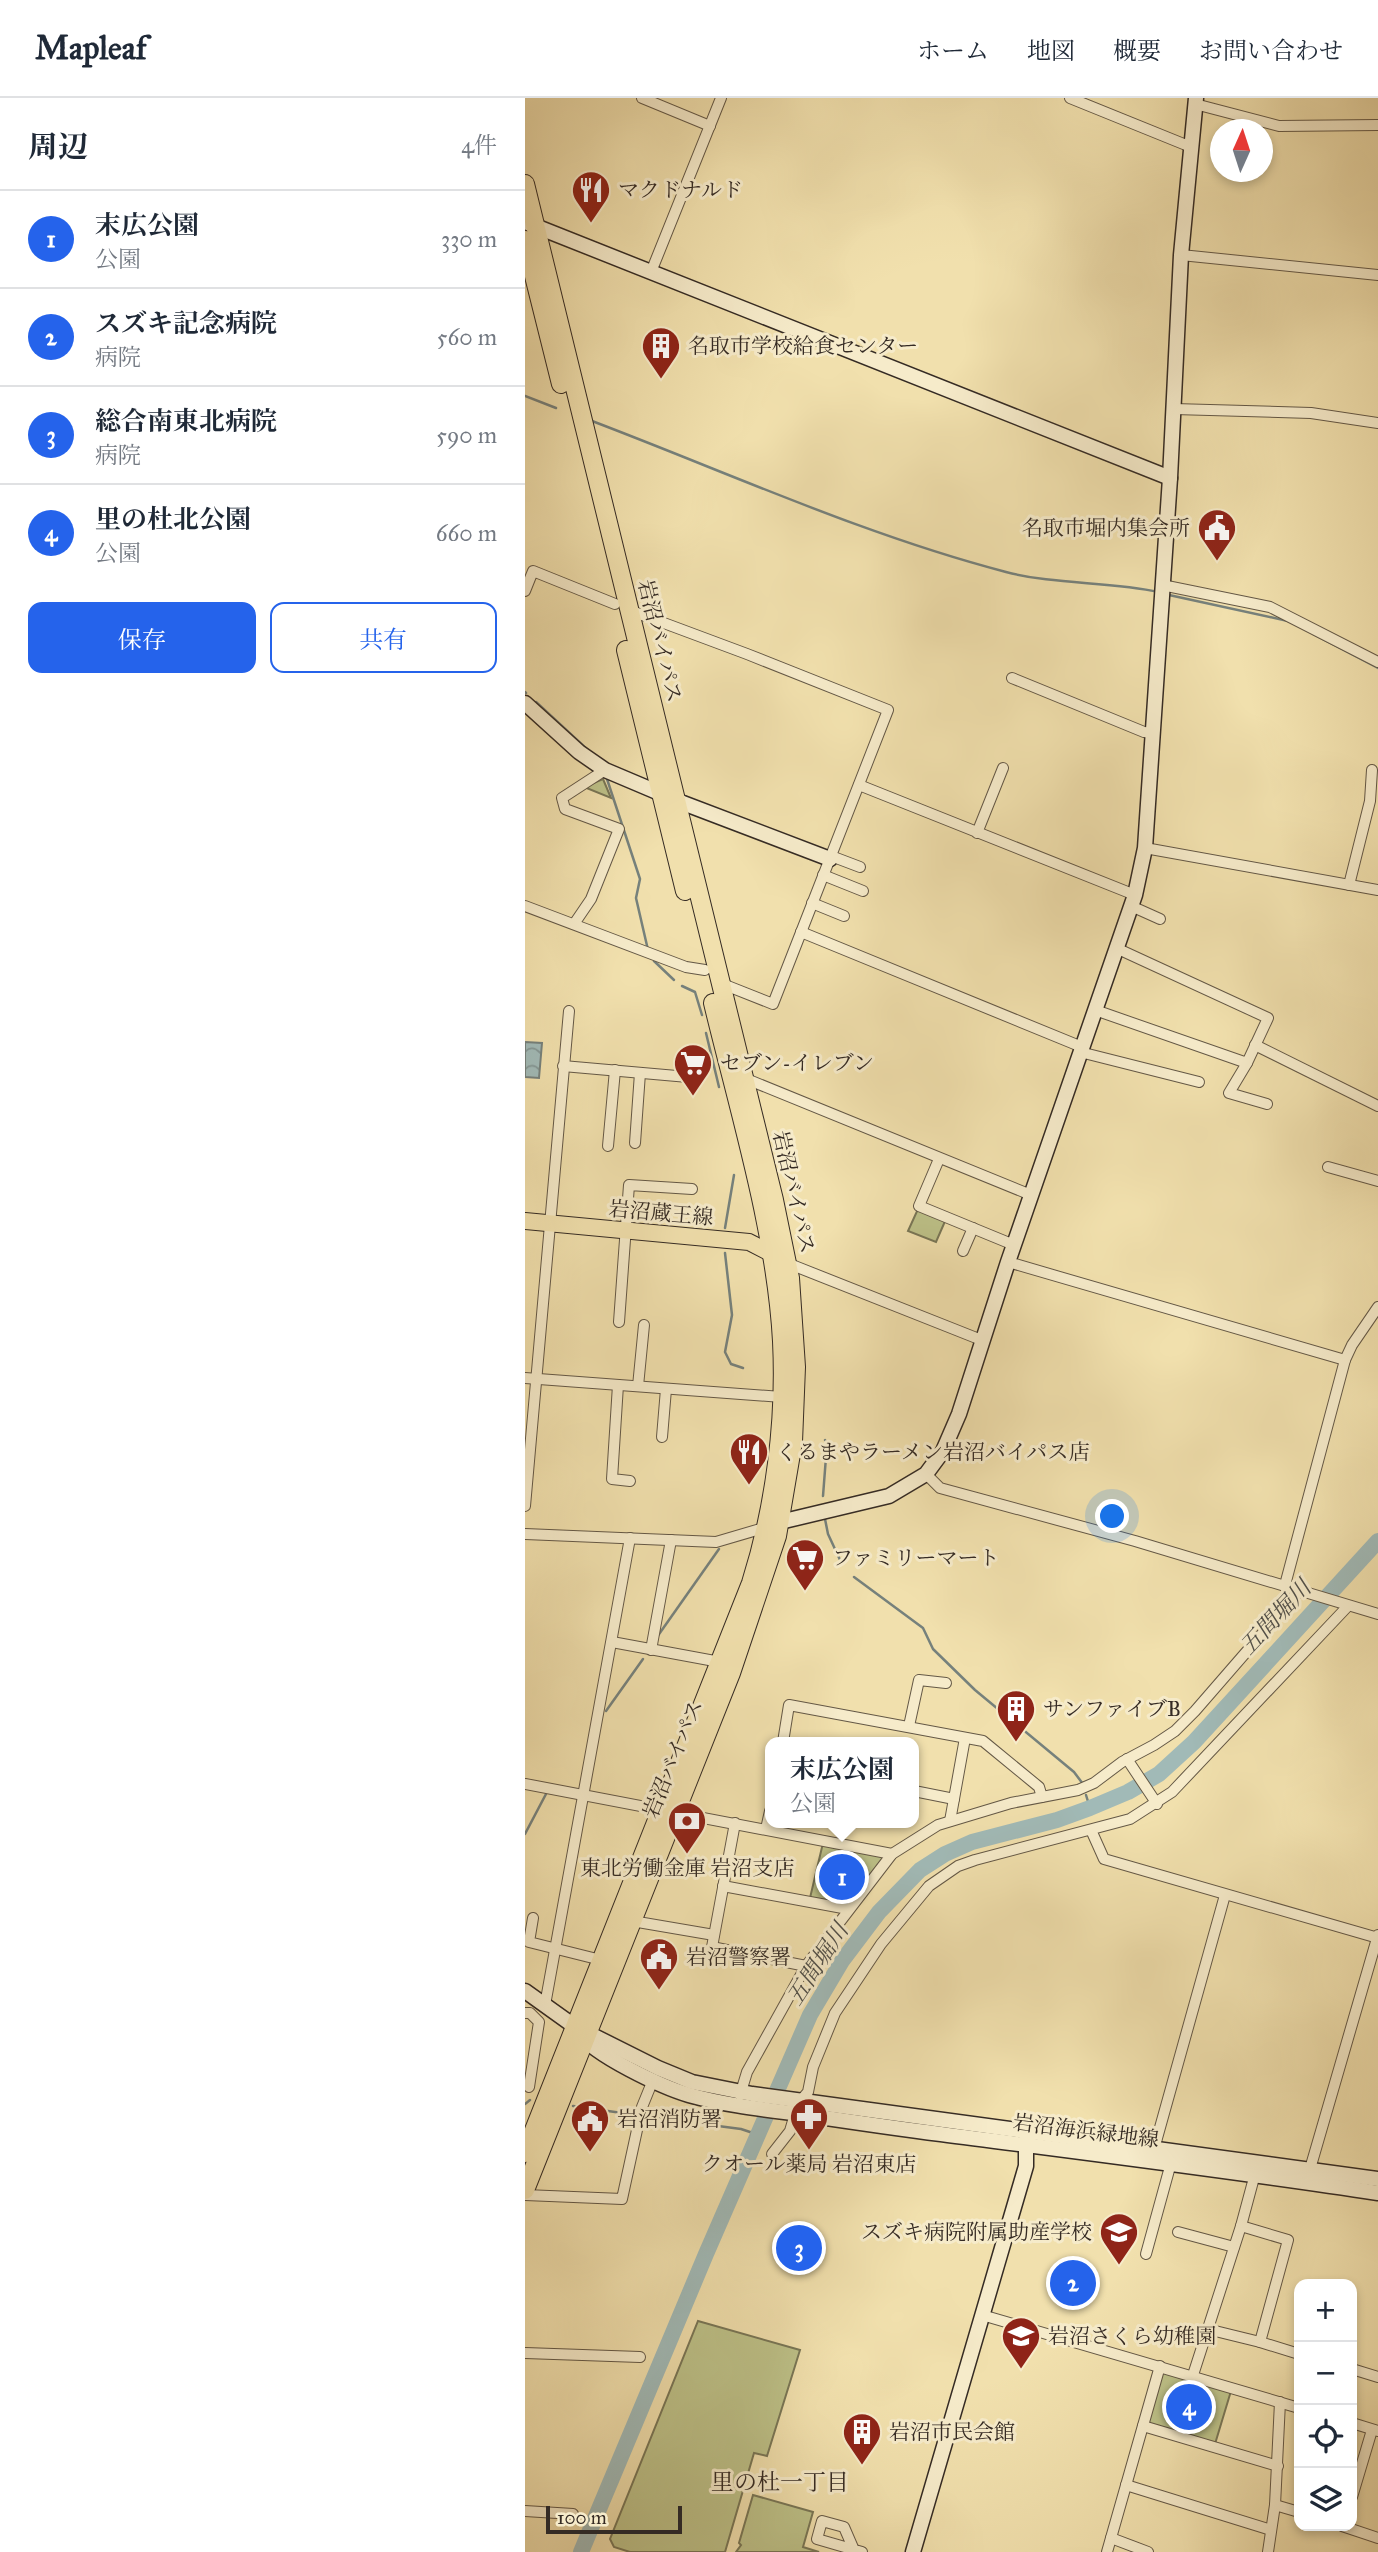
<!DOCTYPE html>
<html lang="ja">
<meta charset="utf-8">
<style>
body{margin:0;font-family:"IM FELL Great Primer","Noto Serif JP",serif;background:#f6f6f7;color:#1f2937}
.controls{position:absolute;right:21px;bottom:21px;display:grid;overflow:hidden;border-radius:14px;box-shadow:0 4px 10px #0003}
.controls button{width:63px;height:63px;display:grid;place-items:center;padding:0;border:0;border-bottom:2px solid #e0e1e3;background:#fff;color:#1f2937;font:35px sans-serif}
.compass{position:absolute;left:685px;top:21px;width:63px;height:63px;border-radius:50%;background:#fff;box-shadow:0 4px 10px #0003;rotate:3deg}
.scale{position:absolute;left:21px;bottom:18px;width:136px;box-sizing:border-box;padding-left:7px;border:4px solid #352b24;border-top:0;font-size:19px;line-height:24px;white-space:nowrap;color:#352b24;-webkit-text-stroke:5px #f6ebca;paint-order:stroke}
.you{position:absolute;left:588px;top:1419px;width:24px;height:24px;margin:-18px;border:5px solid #fff;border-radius:50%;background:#1a73e8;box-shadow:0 0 0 10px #1a73e833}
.badge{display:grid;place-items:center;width:46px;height:46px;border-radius:50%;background:#2563eb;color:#fff;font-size:23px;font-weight:700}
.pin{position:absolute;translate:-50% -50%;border:4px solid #fff;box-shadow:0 2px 7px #0006}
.popup{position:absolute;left:240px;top:1639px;width:154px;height:91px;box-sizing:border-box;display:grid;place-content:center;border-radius:14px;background:#fff;filter:drop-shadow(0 2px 5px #0005);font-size:23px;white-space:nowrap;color:#747a83}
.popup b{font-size:26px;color:#1f2937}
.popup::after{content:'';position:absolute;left:50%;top:100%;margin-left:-14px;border:14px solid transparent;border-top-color:#fff}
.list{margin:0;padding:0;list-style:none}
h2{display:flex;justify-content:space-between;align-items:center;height:91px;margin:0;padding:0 28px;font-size:30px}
h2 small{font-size:23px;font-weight:400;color:#747a83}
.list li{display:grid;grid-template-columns:46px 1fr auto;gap:21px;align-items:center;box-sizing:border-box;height:98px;padding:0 28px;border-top:2px solid #e0e1e3}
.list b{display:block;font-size:26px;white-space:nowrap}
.list p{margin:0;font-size:23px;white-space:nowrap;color:#747a83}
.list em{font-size:23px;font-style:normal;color:#747a83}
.actions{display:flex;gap:14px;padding:21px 28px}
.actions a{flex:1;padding:16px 0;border:2px solid #2563eb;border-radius:14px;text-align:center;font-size:24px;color:#2563eb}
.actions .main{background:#2563eb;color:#fff}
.icon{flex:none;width:38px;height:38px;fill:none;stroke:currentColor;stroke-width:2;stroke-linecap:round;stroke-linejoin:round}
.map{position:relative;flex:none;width:853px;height:2454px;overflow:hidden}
header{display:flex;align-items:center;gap:42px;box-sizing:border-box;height:98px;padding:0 35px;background:#fff;border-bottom:2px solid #e0e1e3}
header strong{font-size:33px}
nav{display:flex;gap:38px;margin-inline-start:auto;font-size:24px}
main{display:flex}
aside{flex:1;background:#fff}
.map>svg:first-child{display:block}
.green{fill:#bdc188;stroke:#797656;stroke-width:2}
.water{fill:url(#water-waves);stroke:#76817c;stroke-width:2}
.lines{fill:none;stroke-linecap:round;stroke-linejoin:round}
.stream{stroke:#76817c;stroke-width:2.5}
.river{stroke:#a1bab7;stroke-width:16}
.street-casing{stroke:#645846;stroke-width:12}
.secondary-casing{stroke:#352b24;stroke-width:17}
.primary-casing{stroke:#352b24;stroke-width:18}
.highway-casing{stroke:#352b24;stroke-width:20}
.street{stroke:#f6ebca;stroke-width:10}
.secondary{stroke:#f6ebca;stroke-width:14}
.primary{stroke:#f1e0ad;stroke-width:16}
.highway{stroke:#f1e0ad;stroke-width:18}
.labels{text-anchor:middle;stroke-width:6;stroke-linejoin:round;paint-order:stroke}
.poi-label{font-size:21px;fill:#352b24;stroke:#f6ebca;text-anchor:start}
.street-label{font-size:21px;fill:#352b24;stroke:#f6ebca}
.water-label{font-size:23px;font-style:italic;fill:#504f49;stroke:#f6ebca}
.neighbourhood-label{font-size:23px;fill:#352b24;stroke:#f6ebca}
</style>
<header>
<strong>Mapleaf</strong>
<nav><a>ホーム</a><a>地図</a><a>概要</a><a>お問い合わせ</a></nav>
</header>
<main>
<aside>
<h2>周辺<small>4件</small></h2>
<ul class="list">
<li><span class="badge">1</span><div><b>末広公園</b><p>公園</p></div><em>330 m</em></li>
<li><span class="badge">2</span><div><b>スズキ記念病院</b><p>病院</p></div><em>560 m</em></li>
<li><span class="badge">3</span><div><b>総合南東北病院</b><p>病院</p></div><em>590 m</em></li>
<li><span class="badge">4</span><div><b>里の杜北公園</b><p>公園</p></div><em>660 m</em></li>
</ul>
<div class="actions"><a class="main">保存</a><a>共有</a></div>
</aside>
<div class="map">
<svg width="853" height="2454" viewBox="0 0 853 2454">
<defs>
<pattern id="water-waves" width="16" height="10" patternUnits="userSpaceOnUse" patternTransform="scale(1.75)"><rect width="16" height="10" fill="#a1bab7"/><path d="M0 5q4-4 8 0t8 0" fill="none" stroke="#849795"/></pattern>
</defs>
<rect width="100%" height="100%" fill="#f1e0ad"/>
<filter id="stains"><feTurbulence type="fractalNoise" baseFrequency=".00286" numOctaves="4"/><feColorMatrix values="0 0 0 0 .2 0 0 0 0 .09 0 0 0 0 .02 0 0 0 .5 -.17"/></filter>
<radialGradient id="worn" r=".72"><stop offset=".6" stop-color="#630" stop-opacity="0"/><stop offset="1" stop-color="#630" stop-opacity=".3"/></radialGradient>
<g class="green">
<path d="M78 681 86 700 59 689Z"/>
<path d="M393 1111 421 1121 411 1144 383 1133Z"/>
<path d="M298 1745 362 1757 322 1806 285 1800Z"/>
<path d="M173 2223 275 2252 242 2358 229 2355 200 2454H105L89 2449 85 2441Z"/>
<path d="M637 2273 706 2293 690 2346 623 2325Z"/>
<path d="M228 2397 288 2414 278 2449 294 2454H211L216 2447 214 2445Z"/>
</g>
<path class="water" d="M0 944 17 945 14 980 0 979Z"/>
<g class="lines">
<g class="stream">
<path d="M0 298 31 310"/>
<path d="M67 323C204 375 339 437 481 474 530 487 584 483 634 494"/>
<path d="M644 497 763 523"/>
<path d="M788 536 853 570"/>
<path d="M0 594 1 595"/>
<path d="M11 604 65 654"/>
<path d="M82 681 115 781 111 800 123 852"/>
<path d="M129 863 149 882"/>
<path d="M157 888 170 894 177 917"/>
<path d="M181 935 194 989"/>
<path d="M200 1130 209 1077"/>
<path d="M200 1155 207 1217 200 1254 206 1266 218 1270"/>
<path d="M298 1398 302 1346 300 1342"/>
<path d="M300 1421 303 1436 316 1464"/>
<path d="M329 1479 398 1530 408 1551 450 1592 549 1674 558 1686"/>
<path d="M132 1539 194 1451"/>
<path d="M81 1613 118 1561"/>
<path d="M561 1697 565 1710"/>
<path d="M0 1736 21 1696"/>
<path d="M0 2006 5 2002"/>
<path d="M48 2008 111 2017"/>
<path d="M117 2018 216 2031 234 2037"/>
</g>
<path class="river" d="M56 2454 181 2156 285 1917 317 1863 354 1814 395 1772 420 1756 447 1744 532 1722 565 1710 603 1694 634 1676 669 1644 853 1443"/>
<g class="street-casing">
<g id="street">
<path d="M117 0 185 28"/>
<path d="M545 0 666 49"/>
<path d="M670 6 754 28 853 27"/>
<path d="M656 157 853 177"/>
<path d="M126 174 196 0"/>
<path d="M649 311 786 315 853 325"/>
<path d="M637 487 745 509 853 564"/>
<path d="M0 493 8 473 90 506"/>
<path d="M104 512 222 556 363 612 248 906 195 885"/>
<path d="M487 580 619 634 627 635"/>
<path d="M334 687 610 797"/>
<path d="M452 735 478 670"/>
<path d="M620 750 853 792"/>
<path d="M306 758 335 769"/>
<path d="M298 777 338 793"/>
<path d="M824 787 845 703 847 672"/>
<path d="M287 805 319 818"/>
<path d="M0 808 161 869 180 872"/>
<path d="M606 808 635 821"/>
<path d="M49 826 66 801 94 731 40 711 37 700 80 672"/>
<path d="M276 834 557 949"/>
<path d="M570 912 722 965 743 920 591 850"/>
<path d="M730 947 853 1008"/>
<path d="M555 954 674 984"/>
<path d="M722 965 704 995 742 1006"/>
<path d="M38 968 163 979"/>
<path d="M219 980 506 1097"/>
<path d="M110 1045 115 975"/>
<path d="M83 1048 90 972"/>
<path d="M414 1061 394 1108 489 1147"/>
<path d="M803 1069 853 1083"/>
<path d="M438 1153 448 1130"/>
<path d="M483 1164 820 1262"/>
<path d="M262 1165 459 1243"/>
<path d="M94 1224 104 1087 167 1091"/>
<path d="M0 1280 257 1299"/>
<path d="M93 1287 87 1381 105 1383"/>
<path d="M113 1288 119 1227"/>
<path d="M137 1339 141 1291"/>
<path d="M401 1376 415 1390 610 1443 853 1516"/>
<path d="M0 1408 44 913"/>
<path d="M0 1436 191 1444 242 1429"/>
<path d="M760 1487 820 1262 827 1247 853 1209"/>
<path d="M87 1544 195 1564"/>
<path d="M126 1552 146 1442"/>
<path d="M384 1628 394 1582 421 1585"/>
<path d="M258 1644 264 1607 458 1643 514 1689 517 1699"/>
<path d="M602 1661 632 1706"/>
<path d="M0 1686 367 1756"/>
<path d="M389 1693 429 1701"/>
<path d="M425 1723 440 1640"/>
<path d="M210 1725 187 1849 281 1868"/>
<path d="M241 1731 245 1713"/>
<path d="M566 1732 579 1761 853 1840"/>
<path d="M198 1788 323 1811"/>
<path d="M8 1820 4 1844 76 1862"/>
<path d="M107 1823 189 1837"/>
<path d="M20 1907 105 1440"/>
<path d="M0 1915H5L14 1924 4 1989"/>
<path d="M215 1997 222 1974 281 1868 367 1756 413 1727 486 1705 553 1692 569 1685 597 1664 629 1647 650 1633 670 1613 775 1492"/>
<path d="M276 2002 283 1994 288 1969 310 1915 356 1846 404 1788 433 1768 450 1762 605 1721 647 1694 823 1508"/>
<path d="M629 2051 700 1797"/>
<path d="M247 2056 265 2033 270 2016"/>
<path d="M785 2071 853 1837"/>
<path d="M0 2097 97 2101 117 2009 128 1982"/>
<path d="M716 2128 763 2142 735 2244 774 2256"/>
<path d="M653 2134 709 2149"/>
<path d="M621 2156 646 2065"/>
<path d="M457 2217 774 2310"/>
<path d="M682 2231 735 2244"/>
<path d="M0 2255 115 2259"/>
<path d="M827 2271 853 2279"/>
<path d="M668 2277 716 2128 730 2076"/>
<path d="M827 2325 853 2333"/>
<path d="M618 2328 753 2368"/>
<path d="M601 2387 746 2432"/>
<path d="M827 2399 847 2332"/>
<path d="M750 2407 774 2414"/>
<path d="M0 2413 48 2416"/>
<path d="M817 2428 853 2440"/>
<path d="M586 2440 623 2454"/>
<path d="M329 2452 319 2429 297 2423 292 2441 337 2454"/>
<path d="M582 2454 635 2268"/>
<path d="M743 2454 750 2407 755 2304"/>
</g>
</g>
<g class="secondary-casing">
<g id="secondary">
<path d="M0 124 645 380"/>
<path d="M0 605 54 654 80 672 158 705 305 761"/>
<path d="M255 1424 364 1398 401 1376 418 1353 434 1316 483 1164 610 797 620 750 645 380 656 157 671 0"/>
<path d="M0 1893 49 1928 133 1970 167 1984 227 1996 853 2081"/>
<path d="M54 1935C69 1957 137 1989 164 1997 200 2007 236 2011 274 2016 321 2023 368 2030 416 2036 562 2055 708 2073 853 2095"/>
<path d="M388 2454 501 2068V2041"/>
</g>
</g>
<g class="primary-casing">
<path id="primary" d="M0 1123 224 1144 255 1160"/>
</g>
<g class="highway-casing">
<g id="highway">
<path d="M0 86 249 1102 265 1180 271 1269 268 1344 252 1438 206 1575 0 2092"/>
<path d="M0 142 36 286"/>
<path d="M101 552 160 793"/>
<path d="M0 2055 226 1485C250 1409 261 1323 257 1243 251 1133 214 1013 188 905"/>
</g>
</g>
<use href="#street" class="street"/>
<use href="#secondary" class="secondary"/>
<use href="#primary" class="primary"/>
<use href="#highway" class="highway"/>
</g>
<defs>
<g id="restaurant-pin" transform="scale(2.0125)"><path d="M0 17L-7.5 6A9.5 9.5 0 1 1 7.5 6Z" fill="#8f2418" stroke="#f6ebca"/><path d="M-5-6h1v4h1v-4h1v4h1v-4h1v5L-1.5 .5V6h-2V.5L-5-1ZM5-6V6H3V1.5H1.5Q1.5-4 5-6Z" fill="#fff"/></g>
<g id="building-pin" transform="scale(2.0125)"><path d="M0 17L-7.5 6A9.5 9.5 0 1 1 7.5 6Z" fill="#8f2418" stroke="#f6ebca"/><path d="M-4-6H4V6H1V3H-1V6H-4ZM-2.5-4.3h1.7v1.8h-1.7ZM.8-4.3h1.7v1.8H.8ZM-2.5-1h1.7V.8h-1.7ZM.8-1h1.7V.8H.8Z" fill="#fff"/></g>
<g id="civic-pin" transform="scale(2.0125)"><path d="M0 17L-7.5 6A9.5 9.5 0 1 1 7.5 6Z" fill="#8f2418" stroke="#f6ebca"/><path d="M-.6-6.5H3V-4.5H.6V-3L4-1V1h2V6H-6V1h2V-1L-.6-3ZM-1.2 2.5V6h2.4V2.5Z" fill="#fff"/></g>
<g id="supermarket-pin" transform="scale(2.0125)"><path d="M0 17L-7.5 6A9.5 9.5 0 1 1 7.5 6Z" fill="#8f2418" stroke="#f6ebca"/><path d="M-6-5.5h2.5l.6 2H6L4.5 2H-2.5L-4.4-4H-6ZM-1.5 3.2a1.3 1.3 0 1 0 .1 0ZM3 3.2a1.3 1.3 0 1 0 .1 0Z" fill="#fff"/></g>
<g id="bank-pin" transform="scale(2.0125)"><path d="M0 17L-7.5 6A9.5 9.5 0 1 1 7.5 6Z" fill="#8f2418" stroke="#f6ebca"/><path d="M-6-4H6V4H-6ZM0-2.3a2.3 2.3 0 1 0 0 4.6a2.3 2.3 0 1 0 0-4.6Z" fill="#fff"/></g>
<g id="pharmacy-pin" transform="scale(2.0125)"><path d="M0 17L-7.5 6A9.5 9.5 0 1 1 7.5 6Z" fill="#8f2418" stroke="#f6ebca"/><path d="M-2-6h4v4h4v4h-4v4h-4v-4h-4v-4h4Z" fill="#fff"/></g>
<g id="school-pin" transform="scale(2.0125)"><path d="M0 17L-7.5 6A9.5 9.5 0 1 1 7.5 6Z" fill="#8f2418" stroke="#f6ebca"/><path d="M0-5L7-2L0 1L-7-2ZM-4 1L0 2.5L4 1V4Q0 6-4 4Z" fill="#fff"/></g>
</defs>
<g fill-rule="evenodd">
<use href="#restaurant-pin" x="66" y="92"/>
<use href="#building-pin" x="136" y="248"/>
<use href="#civic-pin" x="692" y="430"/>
<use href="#supermarket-pin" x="168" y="965"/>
<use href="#restaurant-pin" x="224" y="1354"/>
<use href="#supermarket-pin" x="280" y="1460"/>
<use href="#building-pin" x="491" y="1611"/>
<use href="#bank-pin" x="162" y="1723"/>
<use href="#civic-pin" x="134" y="1859"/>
<use href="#pharmacy-pin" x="284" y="2019"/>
<use href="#civic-pin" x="65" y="2021"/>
<use href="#school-pin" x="594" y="2134"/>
<use href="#school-pin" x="496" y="2238"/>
<use href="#building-pin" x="337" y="2334"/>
</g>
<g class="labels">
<g class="poi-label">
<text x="93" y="99">マクドナルド</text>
<text x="163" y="255">名取市学校給食センター</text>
<text x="665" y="437" text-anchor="end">名取市堀内集会所</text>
<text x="195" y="972">セブン-イレブン</text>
<text x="251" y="1361">くるまやラーメン岩沼バイパス店</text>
<text x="307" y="1467">ファミリーマート</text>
<text x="518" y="1618">サンファイブB</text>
<text x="162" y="1777" text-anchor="middle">東北労働金庫 岩沼支店</text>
<text x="161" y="1866">岩沼警察署</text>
<text x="92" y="2028">岩沼消防署</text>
<text x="284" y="2073" text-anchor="middle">クオール薬局 岩沼東店</text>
<text x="567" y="2141" text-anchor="end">スズキ病院附属助産学校</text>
<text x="523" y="2245">岩沼さくら幼稚園</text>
<text x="364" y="2341">岩沼市民会館</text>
</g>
<g class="street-label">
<text transform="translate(135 543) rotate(76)" y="7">岩沼バイパス</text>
<text transform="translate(269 1094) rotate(77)" y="7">岩沼バイパス</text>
<text transform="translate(136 1115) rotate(5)" y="7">岩沼蔵王線</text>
<text transform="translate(148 1661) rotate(-68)" y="7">岩沼バイパス</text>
<text transform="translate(561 2033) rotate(7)" y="7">岩沼海浜緑地線</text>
</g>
<g class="water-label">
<text transform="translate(750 1519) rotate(-47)" y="8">五間堀川</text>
<text transform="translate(292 1866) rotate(-57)" y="8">五間堀川</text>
</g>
<g class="neighbourhood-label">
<text x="255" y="2392">里の杜一丁目</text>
</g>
</g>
<rect width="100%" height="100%" filter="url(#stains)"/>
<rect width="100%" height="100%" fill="url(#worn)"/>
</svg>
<div class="controls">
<button>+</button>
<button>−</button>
<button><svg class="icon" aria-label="locate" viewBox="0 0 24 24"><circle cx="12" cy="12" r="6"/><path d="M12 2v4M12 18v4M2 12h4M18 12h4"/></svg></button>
<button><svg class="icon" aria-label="layers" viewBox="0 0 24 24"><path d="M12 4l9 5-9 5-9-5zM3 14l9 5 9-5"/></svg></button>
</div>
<svg class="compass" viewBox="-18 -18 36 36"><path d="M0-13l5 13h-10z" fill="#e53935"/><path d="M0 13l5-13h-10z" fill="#747a83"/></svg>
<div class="scale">100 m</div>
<div class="you"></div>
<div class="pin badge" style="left:317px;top:1779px">1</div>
<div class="popup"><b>末広公園</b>公園</div>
<div class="pin badge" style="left:548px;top:2185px">2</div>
<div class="pin badge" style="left:274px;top:2150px">3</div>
<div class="pin badge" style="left:664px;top:2309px">4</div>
</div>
</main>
